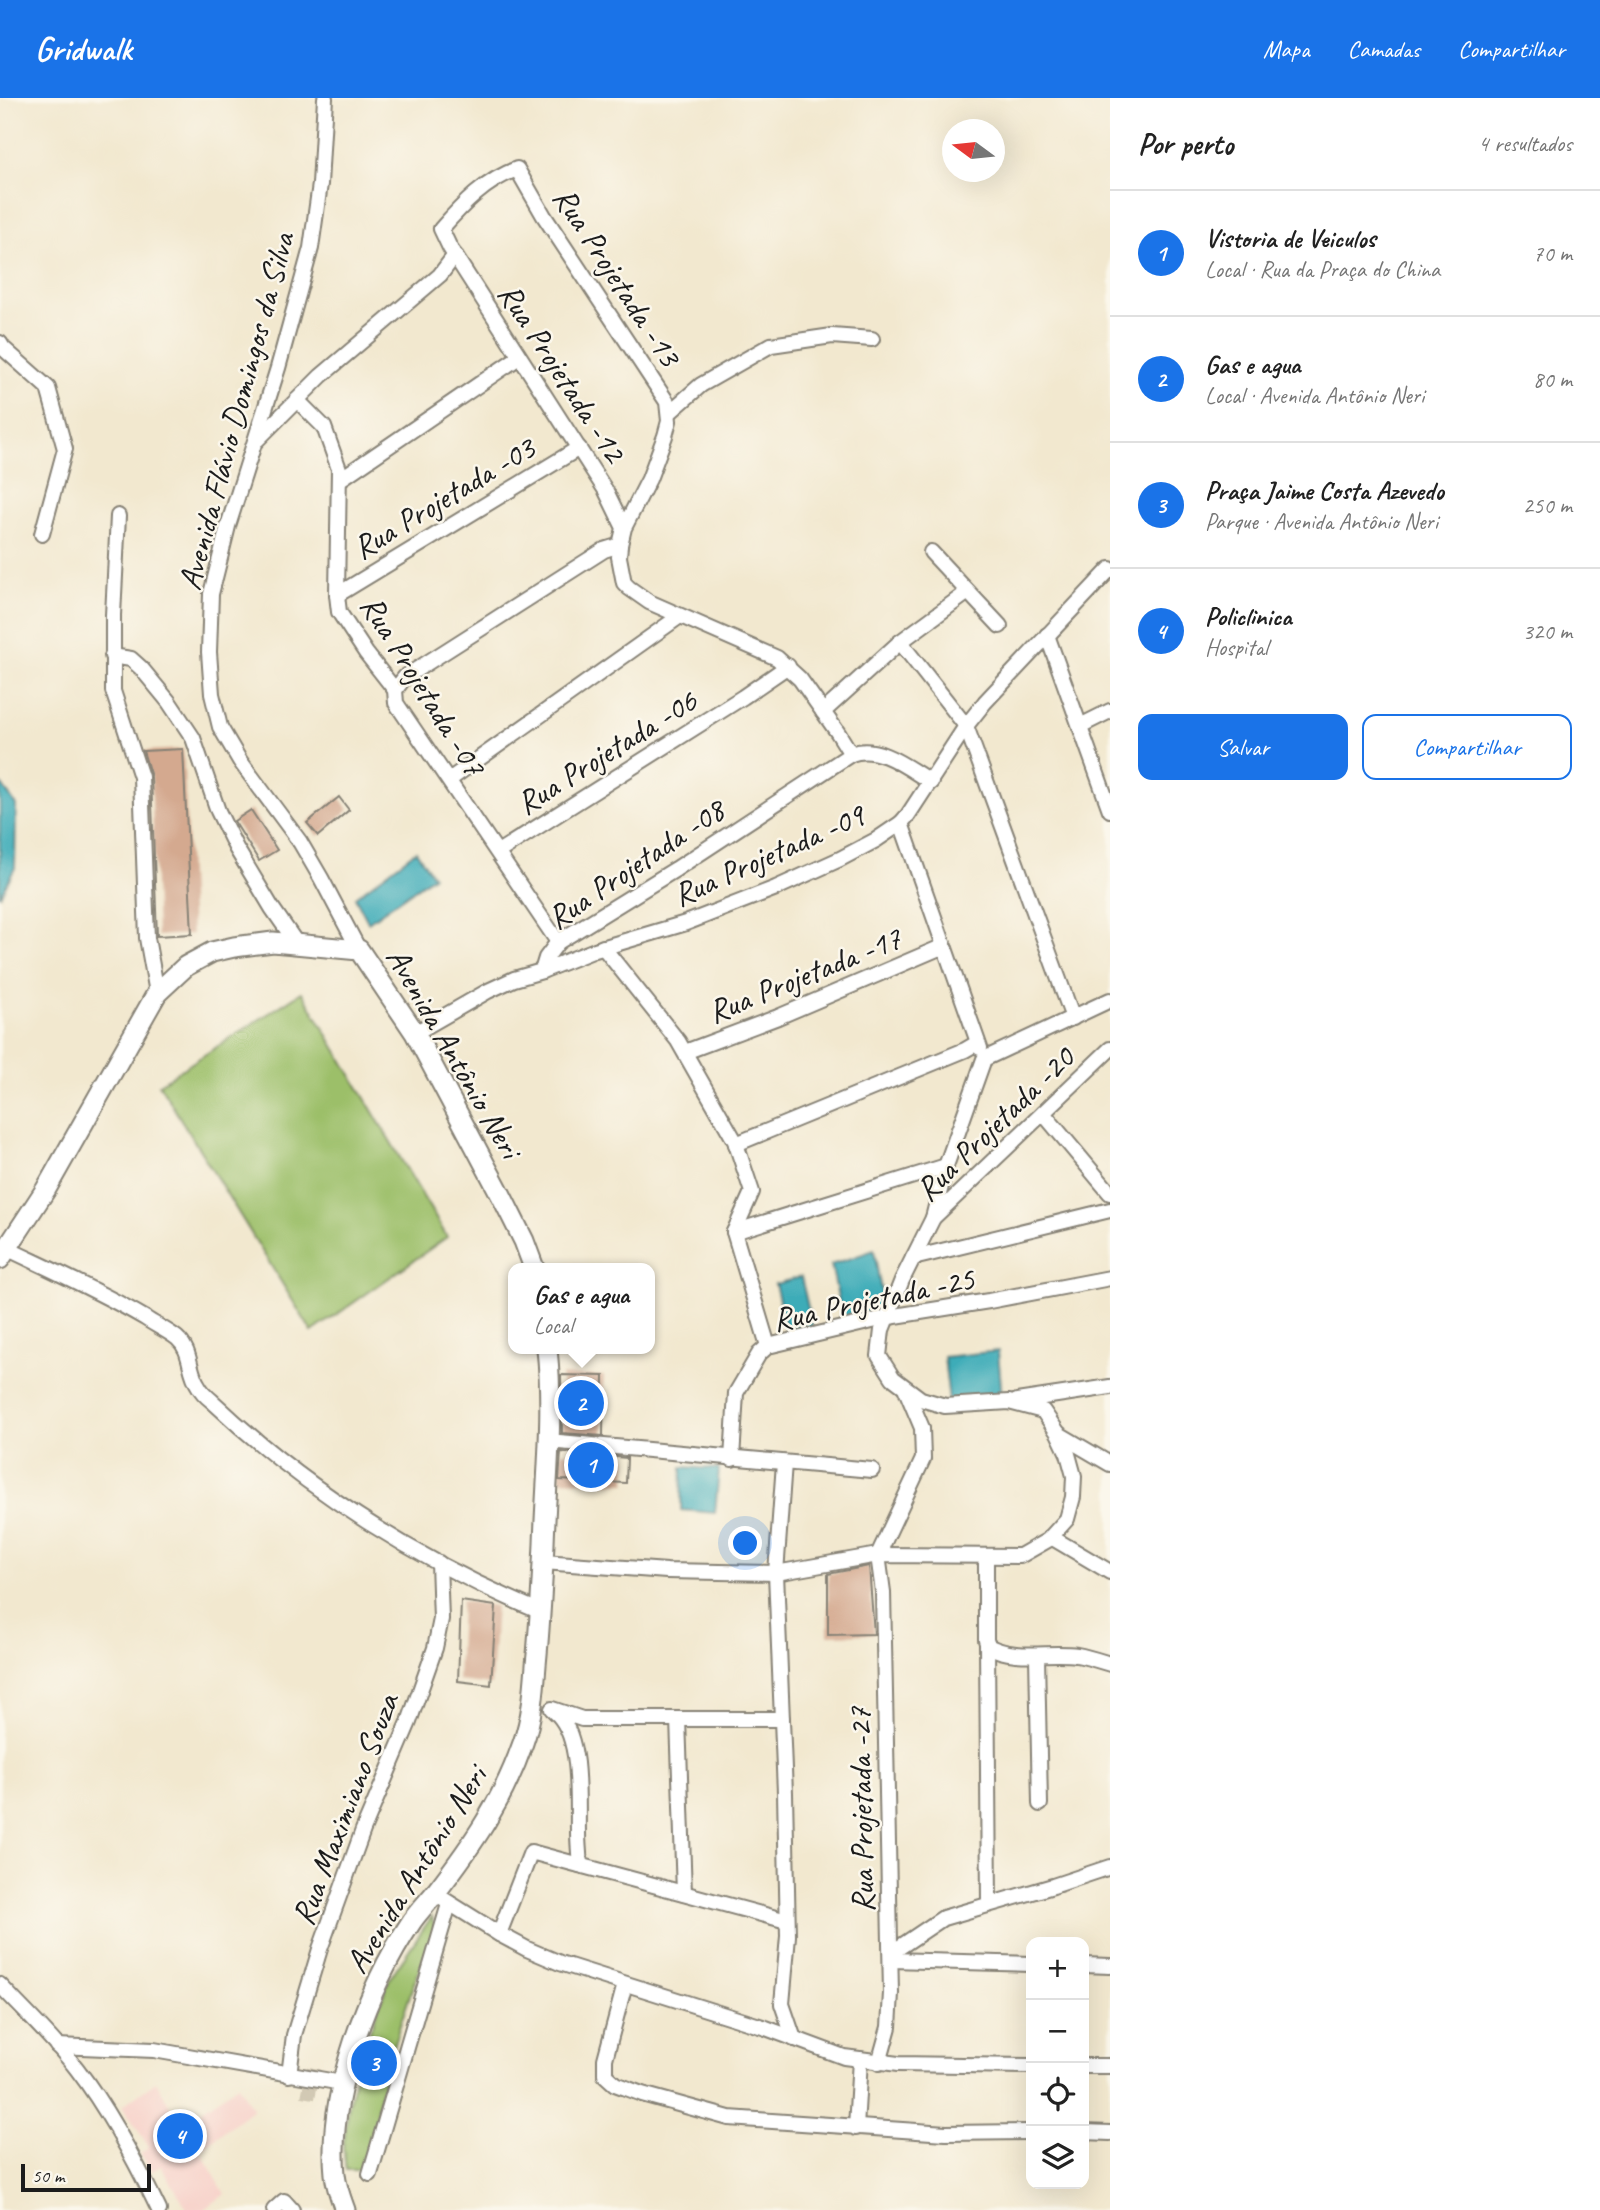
<!DOCTYPE html>
<html lang="pt">
<meta charset="utf-8">
<style>
body{margin:0;font-family:Caveat,sans-serif;background:#f6f6f6;color:#222}
.controls{position:absolute;right:21px;bottom:21px;display:grid;overflow:hidden;border-radius:14px;box-shadow:0 7px 28px #0002}
.controls button{width:63px;height:63px;display:grid;place-items:center;padding:0;border:0;border-bottom:2px solid #e0e0e0;background:#fff;color:#222;font:35px sans-serif}
.compass{position:absolute;left:942px;top:21px;width:63px;height:63px;border-radius:50%;background:#fff;box-shadow:0 7px 28px #0002;rotate:285deg}
.scale{position:absolute;left:21px;bottom:18px;width:130px;box-sizing:border-box;padding-left:7px;border:4px solid #1c1c1c;border-top:0;font-size:19px;line-height:24px;white-space:nowrap;color:#1c1c1c;-webkit-text-stroke:5px #fbf7ec;paint-order:stroke}
.you{position:absolute;left:746px;top:1446px;width:24px;height:24px;margin:-18px;border:5px solid #fff;border-radius:50%;background:#1a73e8;box-shadow:0 0 0 10px #1a73e833}
.badge{display:grid;place-items:center;width:46px;height:46px;border-radius:50%;background:#1a73e8;color:#fff;font-size:23px;font-weight:700}
.pin{position:absolute;translate:-50% -50%;border:4px solid #fff;box-shadow:0 2px 7px #0006}
.popup{position:absolute;left:508px;top:1165px;width:147px;height:91px;box-sizing:border-box;display:grid;place-content:center;border-radius:14px;background:#fff;filter:drop-shadow(0 2px 5px #0005);font-size:23px;white-space:nowrap;color:#767676}
.popup b{font-size:26px;color:#222}
.popup::after{content:'';position:absolute;left:50%;top:100%;margin-left:-14px;border:14px solid transparent;border-top-color:#fff}
.list{margin:0;padding:0;list-style:none}
h2{display:flex;justify-content:space-between;align-items:center;height:91px;margin:0;padding:0 28px;font-size:30px}
h2 small{font-size:23px;font-weight:400;color:#767676}
.list li{display:grid;grid-template-columns:46px 1fr auto;gap:21px;align-items:center;box-sizing:border-box;height:126px;padding:0 28px;border-top:2px solid #e0e0e0}
.list b{display:block;font-size:26px;white-space:nowrap}
.list p{margin:0;font-size:23px;white-space:nowrap;color:#767676}
.list em{font-size:23px;font-style:normal;color:#767676}
.actions{display:flex;gap:14px;padding:21px 28px}
.actions a{flex:1;padding:16px 0;border:2px solid #1a73e8;border-radius:14px;text-align:center;font-size:24px;color:#1a73e8}
.actions .main{background:#1a73e8;color:#fff}
.icon{flex:none;width:38px;height:38px;fill:none;stroke:currentColor;stroke-width:2;stroke-linecap:round;stroke-linejoin:round}
.map{position:relative;flex:none;width:1110px;height:2112px;overflow:hidden}
header{display:flex;align-items:center;gap:42px;box-sizing:border-box;height:98px;padding:0 35px;background:#1a73e8;color:#fff}
header strong{font-size:33px}
nav{display:flex;gap:38px;margin-inline-start:auto;font-size:24px}
main{display:flex}
aside{flex:1;background:#fff}
.map>svg:first-child{display:block}
.built{fill:#f7d1c9}
.green{fill:#9cbf69;stroke:#5c6e42;stroke-width:2}
.water{fill:#3cacb8;stroke:#2c646a;stroke-width:2}
.building{fill:#d4a98f}
.lines{fill:none;stroke-linecap:round;stroke-linejoin:round}
.street-tunnel{stroke:#d2c9b4;stroke-width:14;stroke-dasharray:14 7;stroke-linecap:butt}
.street-casing{stroke:#878276;stroke-width:18}
.secondary-casing{stroke:#878276;stroke-width:23}
.street{stroke:#fff;stroke-width:14}
.secondary{stroke:#fff;stroke-width:19}
.labels{text-anchor:middle;stroke-width:5;stroke-linejoin:round;paint-order:stroke}
.street-label{font-size:33px;fill:#1c1c1c;stroke:#fbf7ec}
</style>
<header>
<strong>Gridwalk</strong>
<nav><a>Mapa</a><a>Camadas</a><a>Compartilhar</a></nav>
</header>
<main>
<div class="map">
<svg width="1110" height="2112" viewBox="0 0 1110 2112">
<rect width="100%" height="100%" fill="#fbf7ec"/>
<filter id="ink" filterUnits="userSpaceOnUse"><feTurbulence type="fractalNoise" baseFrequency=".0143" numOctaves="2"/><feDisplacementMap in="SourceGraphic" scale="14" xChannelSelector="R" yChannelSelector="G"/><feConvolveMatrix kernelMatrix="1 2 1 2 8 2 1 2 1" color-interpolation-filters="sRGB"/></filter>
<filter id="wash" filterUnits="userSpaceOnUse"><feTurbulence type="fractalNoise" baseFrequency=".00686" numOctaves="4" result="noise"/><feDisplacementMap in="SourceGraphic" scale="28" xChannelSelector="R" yChannelSelector="G"/><feGaussianBlur stdDeviation="1.57" result="paint"/><feColorMatrix in="noise" values="0 0 0 0 0 0 0 0 0 0 0 0 0 0 0 0 0 1.4 0 .05"/><feComposite in="paint" operator="in"/></filter>
<g filter="url(#wash)">
<rect width="100%" height="100%" fill="#f2e8cf"/>
<path class="built" d="M156 1983 181 2027 238 1987 253 2011 200 2052 225 2096 204 2112H188L161 2068 152 2073 140 2056 149 2049 122 2008Z"/>
<g class="green">
<path d="M302 894 447 1139 312 1234 159 986Z"/>
<path d="M432 1818 435 1832 413 1888 395 1942 382 1989 364 2072H346L343 2049 350 1999 366 1942 390 1880Z"/>
</g>
<g class="water">
<path d="M0 684 16 707 15 770 0 798Z"/>
<path d="M416 753 433 778 368 824 355 799Z"/>
<path d="M874 1152 885 1217 844 1226 831 1167Z"/>
<path d="M801 1179 814 1235 789 1243 775 1186Z"/>
<path d="M998 1253 1002 1300 949 1303 944 1259Z"/>
<path d="M682 1369 719 1371 715 1415 681 1412Z"/>
</g>
<g id="blocks">
<g class="building">
<path d="M183 651 192 836 157 838 151 679 143 653Z"/>
<path d="M339 699 349 712 318 738 307 725Z"/>
<path d="M251 712 277 752 259 763 234 723Z"/>
<path d="M561 1277 604 1278 603 1338 562 1335Z"/>
<path d="M561 1354 627 1360 626 1385 559 1382Z"/>
<path d="M869 1468 874 1536 828 1537V1476Z"/>
<path d="M461 1503 496 1508 491 1587 458 1583Z"/>
</g>
</g>
</g>
<g filter="url(#ink)">
<use href="#blocks" fill-opacity="0" stroke="#878276" stroke-width="2"/>
<g class="lines">
<path class="street-tunnel" d="M308 2000 314 1970"/>
<g class="street-casing">
<g id="street">
<path d="M325 0 320 86 311 150 278 270 228 428 211 496 209 554 212 596 220 629 240 663 300 744 321 780 359 852"/>
<path d="M0 245 3 250 48 290 65 351 42 436"/>
<path d="M297 302 324 329 339 371 337 497 339 514 366 555 395 592 396 605 558 844"/>
<path d="M669 315 701 287 771 247 832 238 872 241"/>
<path d="M257 342 321 278 440 177 455 157"/>
<path d="M339 382 519 259"/>
<path d="M118 418 113 517V593L141 679 147 840 157 895"/>
<path d="M624 430 606 393 450 150 441 131C463 106 485 83 517 71L544 118 667 304 669 323 665 338 649 381 624 430 620 447 619 459 624 485 629 490 649 504 777 560 800 581 838 635 851 656C878 645 909 671 931 684"/>
<path d="M931 454 1000 528"/>
<path d="M337 497 579 350"/>
<path d="M1047 537 1110 712"/>
<path d="M900 544 966 628 1073 920"/>
<path d="M112 558 131 561 141 570 169 604 193 640 218 713 236 750 272 810 297 846"/>
<path d="M395 592 405 579 604 452 620 447"/>
<path d="M823 614 900 544 968 494"/>
<path d="M1080 628 1110 613"/>
<path d="M449 682 680 518"/>
<path d="M901 725 980 950"/>
<path d="M498 754 743 599 788 568"/>
<path d="M603 849 678 943 735 1043 752 1094 734 1134 768 1248"/>
<path d="M542 873 546 860 558 844 676 771 851 656"/>
<path d="M415 935 488 893 514 881 542 873 595 852 686 825 776 790 840 761 876 742 901 725 908 717 966 628 985 604 1110 471"/>
<path d="M685 954 778 919 944 848"/>
<path d="M1043 1015 1110 1095"/>
<path d="M736 1046 965 952 977 945"/>
<path d="M933 1120 946 1068 984 961 1110 902"/>
<path d="M734 1134 946 1068"/>
<path d="M8 1151C54 1173 101 1194 145 1220 155 1227 167 1232 177 1240 192 1253 188 1272 198 1287 201 1293 207 1299 212 1303 307 1393 421 1464 541 1514"/>
<path d="M913 1160 1110 1112"/>
<path d="M1017 1303 1110 1289"/>
<path d="M1059 1336 1110 1366"/>
<path d="M548 1343 872 1372"/>
<path d="M732 1361 736 1295 759 1256 768 1248 889 1219 989 1203 1110 1180"/>
<path d="M784 1365 776 1475 785 1695 788 1838 782 1906 794 1941"/>
<path d="M1051 1439 1110 1474"/>
<path d="M986 1458V1542L988 1548C1016 1563 1048 1553 1077 1557 1088 1559 1100 1563 1110 1566"/>
<path d="M543 1464 667 1473 776 1475 878 1457 1020 1458 1048 1442 1067 1421 1073 1399 1074 1378 1068 1356 1058 1335 1043 1313 1009 1304 945 1308 921 1301 893 1280 879 1258 882 1232 902 1182 933 1120 1110 951"/>
<path d="M987 1546 989 1805"/>
<path d="M1037 1558 1040 1706"/>
<path d="M552 1611 582 1621H782"/>
<path d="M554 1613C583 1636 577 1700 578 1734 578 1745 579 1756 580 1767"/>
<path d="M678 1621 684 1795"/>
<path d="M435 1796 499 1836 527 1851 560 1865 766 1930 844 1959 898 1966 1031 1968"/>
<path d="M499 1836 531 1754 787 1823"/>
<path d="M891 1855 943 1820 1053 1788 1110 1769"/>
<path d="M891 1862 1031 1866"/>
<path d="M1084 1867 1110 1868"/>
<path d="M625 1886 605 1961V1977L615 1986 642 1996 729 2020 946 2035 1031 2034"/>
<path d="M0 1887C26 1915 54 1941 77 1971 110 2014 136 2064 159 2112"/>
<path d="M57 1948 154 1952 342 1985"/>
<path d="M879 1965 889 1929 891 1895 883 1494 878 1457 923 1361 922 1330 906 1292"/>
<path d="M1084 1968H1110"/>
<path d="M289 1977 294 1937 320 1851 363 1732 409 1624 435 1550 441 1521 439 1465"/>
<path d="M856 2030 860 1961"/>
<path d="M1084 2034 1110 2035"/>
<path d="M370 2076 449 1806"/>
<path d="M274 2112 284 2103 292 2112"/>
</g>
</g>
<g class="secondary-casing">
<g id="secondary">
<path d="M0 1161 46 1091 157 895 186 868 212 854 234 849 273 844 359 852 415 935 501 1097 524 1143 534 1170"/>
<path d="M345 2112C341 2101 336 2088 335 2076 327 1996 368 1889 412 1823 419 1813 428 1804 436 1794 473 1746 503 1703 523 1645 532 1620 534 1594 536 1567 540 1527 542 1486 544 1446 546 1382 554 1315 547 1251"/>
</g>
</g>
<use href="#street" class="street"/>
<use href="#secondary" class="secondary"/>
</g>
</g>
<g class="labels">
<g class="street-label">
<text transform="translate(618 178) rotate(57)" y="12">Rua Projetada -13</text>
<text transform="translate(563 274) rotate(57)" y="12">Rua Projetada -12</text>
<text transform="translate(235 313) rotate(-75)" y="12">Avenida Flávio Domingos da Silva</text>
<text transform="translate(443 399) rotate(-31)" y="12">Rua Projetada -03</text>
<text transform="translate(424 587) rotate(58)" y="12">Rua Projetada -07</text>
<text transform="translate(606 653) rotate(-32)" y="12">Rua Projetada -06</text>
<text transform="translate(768 756) rotate(-24)" y="12">Rua Projetada -09</text>
<text transform="translate(635 765) rotate(-34)" y="12">Rua Projetada -08</text>
<text transform="translate(804 876) rotate(-22)" y="12">Rua Projetada -17</text>
<text transform="translate(455 954) rotate(60)" y="12">Avenida Antônio Neri</text>
<text transform="translate(994 1025) rotate(-44)" y="12">Rua Projetada -20</text>
<text transform="translate(873 1200) rotate(-12)" y="12">Rua Projetada -25</text>
<text transform="translate(344 1711) rotate(-69)" y="12">Rua Maximiano Souza</text>
<text transform="translate(860 1712) rotate(-91)" y="12">Rua Projetada -27</text>
<text transform="translate(415 1771) rotate(-58)" y="12">Avenida Antônio Neri</text>
</g>
</g>
</svg>
<div class="controls">
<button>+</button>
<button>−</button>
<button><svg class="icon" aria-label="locate" viewBox="0 0 24 24"><circle cx="12" cy="12" r="6"/><path d="M12 2v4M12 18v4M2 12h4M18 12h4"/></svg></button>
<button><svg class="icon" aria-label="layers" viewBox="0 0 24 24"><path d="M12 4l9 5-9 5-9-5zM3 14l9 5 9-5"/></svg></button>
</div>
<svg class="compass" viewBox="-18 -18 36 36"><path d="M0-13l5 13h-10z" fill="#e53935"/><path d="M0 13l5-13h-10z" fill="#767676"/></svg>
<div class="scale">50 m</div>
<div class="you"></div>
<div class="pin badge" style="left:591px;top:1367px">1</div>
<div class="pin badge" style="left:581px;top:1305px">2</div>
<div class="popup"><b>Gas e agua</b>Local</div>
<div class="pin badge" style="left:374px;top:1965px">3</div>
<div class="pin badge" style="left:180px;top:2038px">4</div>
</div>
<aside>
<h2>Por perto<small>4 resultados</small></h2>
<ul class="list">
<li><span class="badge">1</span><div><b>Vistoria de Veiculos</b><p>Local · Rua da Praça do China</p></div><em>70 m</em></li>
<li><span class="badge">2</span><div><b>Gas e agua</b><p>Local · Avenida Antônio Neri</p></div><em>80 m</em></li>
<li><span class="badge">3</span><div><b>Praça Jaime Costa Azevedo</b><p>Parque · Avenida Antônio Neri</p></div><em>250 m</em></li>
<li><span class="badge">4</span><div><b>Policlinica</b><p>Hospital</p></div><em>320 m</em></li>
</ul>
<div class="actions"><a class="main">Salvar</a><a>Compartilhar</a></div>
</aside>
</main>
